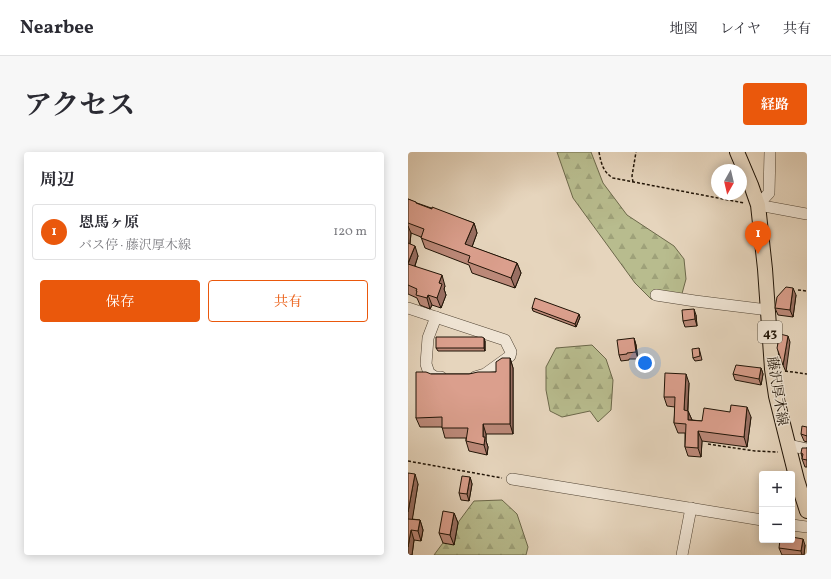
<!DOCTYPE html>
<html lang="ja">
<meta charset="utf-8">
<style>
body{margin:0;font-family:Vollkorn,"Noto Serif JP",serif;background:#f7f7f7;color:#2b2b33}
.controls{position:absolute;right:12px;bottom:12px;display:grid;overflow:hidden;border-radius:4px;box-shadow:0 2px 10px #0003}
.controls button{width:36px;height:36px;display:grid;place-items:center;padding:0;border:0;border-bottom:1px solid #e1e1e2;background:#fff;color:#2b2b33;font:20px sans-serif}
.compass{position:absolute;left:303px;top:12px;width:36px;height:36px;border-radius:50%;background:#fff;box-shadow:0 2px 10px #0003;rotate:188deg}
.you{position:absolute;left:237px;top:211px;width:14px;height:14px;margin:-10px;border:3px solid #fff;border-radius:50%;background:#1a73e8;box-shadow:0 0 0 6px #1a73e833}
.badge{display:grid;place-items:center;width:26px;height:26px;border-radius:50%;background:#ea580c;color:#fff;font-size:13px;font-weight:700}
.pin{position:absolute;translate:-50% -33px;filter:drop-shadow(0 1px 2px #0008)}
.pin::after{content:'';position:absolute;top:21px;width:14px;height:12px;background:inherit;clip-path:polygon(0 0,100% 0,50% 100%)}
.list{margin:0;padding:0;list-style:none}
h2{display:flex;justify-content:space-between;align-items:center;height:52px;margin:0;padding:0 16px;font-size:17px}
h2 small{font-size:13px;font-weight:400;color:#7c7c81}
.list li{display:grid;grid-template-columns:26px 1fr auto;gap:12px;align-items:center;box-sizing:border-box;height:56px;margin:0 8px 8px;padding:0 8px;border:1px solid #e1e1e2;border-radius:4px}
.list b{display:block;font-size:15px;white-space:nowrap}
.list p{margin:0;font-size:13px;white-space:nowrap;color:#7c7c81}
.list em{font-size:13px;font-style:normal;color:#7c7c81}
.actions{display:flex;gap:8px;padding:12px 16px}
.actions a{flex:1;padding:9px 0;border:1px solid #ea580c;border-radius:4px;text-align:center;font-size:14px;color:#ea580c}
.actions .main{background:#ea580c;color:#fff}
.map{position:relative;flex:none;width:399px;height:403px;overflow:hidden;border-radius:4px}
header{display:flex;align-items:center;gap:24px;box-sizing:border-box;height:56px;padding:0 20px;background:#fff;border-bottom:1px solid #e1e1e2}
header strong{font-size:19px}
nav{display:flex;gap:22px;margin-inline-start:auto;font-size:14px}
.intro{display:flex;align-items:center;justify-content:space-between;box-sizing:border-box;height:96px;padding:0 24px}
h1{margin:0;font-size:28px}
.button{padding:10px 18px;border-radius:4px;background:#ea580c;color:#fff;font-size:14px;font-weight:700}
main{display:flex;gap:24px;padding:0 24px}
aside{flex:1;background:#fff;border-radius:4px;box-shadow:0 2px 10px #0003}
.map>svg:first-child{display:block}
.forest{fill:url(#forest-firs);stroke:#6c684a}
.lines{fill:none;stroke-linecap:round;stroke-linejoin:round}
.minor-casing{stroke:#514434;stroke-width:12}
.major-casing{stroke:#1f1306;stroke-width:16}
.path{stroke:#1f1306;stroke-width:1.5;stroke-dasharray:3 2;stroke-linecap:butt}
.minor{stroke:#efe4d4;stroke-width:11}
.major{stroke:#e6d5bd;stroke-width:14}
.wall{fill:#bc8979;stroke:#1f1306}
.shaded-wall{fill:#996f63;stroke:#1f1306}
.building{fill:#db9f8d;stroke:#1f1306}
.labels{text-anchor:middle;stroke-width:3;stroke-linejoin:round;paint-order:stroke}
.shield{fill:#efe4d4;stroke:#5d5244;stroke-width:1}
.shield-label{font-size:13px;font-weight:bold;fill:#1f1306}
.street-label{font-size:14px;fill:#1f1306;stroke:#efe4d4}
</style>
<header>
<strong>Nearbee</strong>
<nav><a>地図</a><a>レイヤ</a><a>共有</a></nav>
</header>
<div class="intro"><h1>アクセス</h1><a class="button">経路</a></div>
<main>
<aside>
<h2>周辺<small></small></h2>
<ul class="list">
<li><span class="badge">1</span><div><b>恩馬ヶ原</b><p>バス停 · 藤沢厚木線</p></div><em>120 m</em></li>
</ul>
<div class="actions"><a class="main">保存</a><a>共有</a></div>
</aside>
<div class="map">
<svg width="399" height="403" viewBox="0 0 399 403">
<defs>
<pattern id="forest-firs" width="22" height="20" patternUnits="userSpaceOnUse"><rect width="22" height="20" fill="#b8bc8e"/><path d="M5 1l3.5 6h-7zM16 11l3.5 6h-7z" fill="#9ea179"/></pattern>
</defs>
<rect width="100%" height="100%" fill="#e6d5bd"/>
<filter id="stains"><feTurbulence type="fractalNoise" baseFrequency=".005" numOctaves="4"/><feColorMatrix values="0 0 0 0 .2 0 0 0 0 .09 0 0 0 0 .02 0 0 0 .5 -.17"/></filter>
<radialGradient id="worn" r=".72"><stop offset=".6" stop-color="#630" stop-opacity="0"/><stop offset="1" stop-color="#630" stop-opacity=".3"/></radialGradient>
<g class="forest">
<path d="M149 0H183L195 31 219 63 266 94 276 107 278 127 272 149 243 147 227 131 165 46Z"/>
<path d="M184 193 198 207 205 228 203 258 190 270 182 259 154 265 142 259 138 238V215L148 196Z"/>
<path d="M94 348 109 362 120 395 118 403H26L66 349Z"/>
</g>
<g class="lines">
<g class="minor-casing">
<g id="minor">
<path d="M350 53 361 41 362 0"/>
<path d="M350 53 399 62"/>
<path d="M248 143 287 149 360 158"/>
<path d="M0 156 97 188 103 200 102 204 77 222 67 225"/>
<path d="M28 165 20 186 18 212 21 221 27 225H33"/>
<path d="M380 293 399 297"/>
<path d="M104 327 354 368"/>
<path d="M384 373 399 375"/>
<path d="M274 403 283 356"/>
</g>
</g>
<g class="major-casing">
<path id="major" d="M329 0 343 33 350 53 357 117 364 217 368 244 389 328 399 359"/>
</g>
<g class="path">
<path d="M191 0C193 11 195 20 205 26L336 51"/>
<path d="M225 30 224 24 228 0"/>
<path d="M390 138 399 139"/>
<path d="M377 219 399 222"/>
<path d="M300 292 347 299 370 300"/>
<path d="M0 309 94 326"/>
</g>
<use href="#minor" class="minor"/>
<use href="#major" class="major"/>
</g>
<g class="wall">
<path d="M0 47 9 51 66 71 69 81 64 95 109 111 113 121 107 136 64 121 61 113 17 96 13 85 3 81 2 92 10 104 7 114 37 134 36 137 38 143 33 156 24 153 22 157 12 153 9 146 0 142Z"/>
<path d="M388 143 385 165 370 163 367 156Z"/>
<path d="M124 156 172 165 168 175 125 159Z"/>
<path d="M288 163 289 174 277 175 275 169Z"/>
<path d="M226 186 228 193 230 207H221V208L213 209 211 203Z"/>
<path d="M77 189V199H30L28 196Z"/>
<path d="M291 196 294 208 287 209 285 206Z"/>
<path d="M102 206 105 216V282H78V289L80 295 79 303 61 299 58 289V286H37L34 275H12L8 266 23 222H61L88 220Z"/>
<path d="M353 216 355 222 353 233 327 228 325 222Z"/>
<path d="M281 231 280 259 284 268 294 269 343 265 339 295 294 289 293 305 280 304 277 295V281H270L266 271 267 255 259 254 256 245Z"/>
<path d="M399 275V290L396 289 393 282Z"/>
<path d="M398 296H399V315H397L394 307V305L393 301Z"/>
<path d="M0 321 10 332 4 367 12 368 15 378 13 389 6 388 4 403H0Z"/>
<path d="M62 325 64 332 61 349 53 348 51 341Z"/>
<path d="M46 361 50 371 46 393 35 391 31 381Z"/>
<path d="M397 393 396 403H374L371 396Z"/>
</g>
<g class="shaded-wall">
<path d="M66 71 69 81 61 103 57 92Z"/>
<path d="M0 74 3 81 1 100 0 99Z"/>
<path d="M7 94 10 104 4 122 0 112Z"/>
<path d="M109 111 113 121 107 136 103 126Z"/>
<path d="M34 123 37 134 36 137 38 143 33 156 29 146 31 131Z"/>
<path d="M385 136 388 143 385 165 382 158Z"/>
<path d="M20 143 24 153 22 157 19 146Z"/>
<path d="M286 157 288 163 289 174 287 167Z"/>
<path d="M171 162 172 165 168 175 167 172Z"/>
<path d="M380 184 382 190 378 220 375 213Z"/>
<path d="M76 186 77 189V199L76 196Z"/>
<path d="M226 186 228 193 230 207 228 200Z"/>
<path d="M102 206 105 216V282L102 272Z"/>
<path d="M353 216 355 222 353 233 351 227Z"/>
<path d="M278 222 281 231 279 268 276 258Z"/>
<path d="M339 255 343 265 339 295 336 285Z"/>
<path d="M280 259 284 268H280Z"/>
<path d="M75 272 78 282V289L80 295 79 303 76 293 75 285Z"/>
<path d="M290 279 294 289 293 305 290 296Z"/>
<path d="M7 322 10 332 3 376 0 369V360Z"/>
<path d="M62 325 64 332 61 349 59 342Z"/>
<path d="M46 361 50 371 46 393 42 383Z"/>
<path d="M12 368 15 378 13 389 10 379Z"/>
<path d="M3 378 6 388 4 403H0V395Z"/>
<path d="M395 387 397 393 396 403H394L393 399Z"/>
</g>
<g class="building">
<path d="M0 47 8 50V51L24 57V55L66 71 57 92 109 111 103 126 60 110 62 104 13 86 16 77 0 71Z"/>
<path d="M0 91 7 94 0 111Z"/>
<path d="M0 112 34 123 31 131 34 132 29 146 20 143 19 146 8 143 9 139H8L9 137 0 133Z"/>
<path d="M378 135 385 136 382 158 367 156 369 145Z"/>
<path d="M127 146 171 162 167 172 124 156Z"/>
<path d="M286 157 287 167 275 169 274 158Z"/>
<path d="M372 182 380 184 375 213 369 196Z"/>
<path d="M28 185H74L76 186V196H28Z"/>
<path d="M226 186 228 200 219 201V202L211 203 209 188Z"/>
<path d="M291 196 292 204 285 206 284 197Z"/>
<path d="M94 206H102V272H75V285H77L76 293 58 289 60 276H34V265L8 266V220H18L23 222H61L70 220H88V210Z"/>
<path d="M328 213 353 216 351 227 325 222Z"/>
<path d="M257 221 278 222 276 258 280 259V268L294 269 296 256 322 260 323 253 339 255 336 285 290 279V296L277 295 278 272 266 271 267 245H256Z"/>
<path d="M394 274 399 275V284L393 282Z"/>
<path d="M394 296H399V308L394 307 395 302 393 301Z"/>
<path d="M0 321 7 322 0 360Z"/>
<path d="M54 324 62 325 59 342 51 341Z"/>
<path d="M35 359 46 361 42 383 31 381Z"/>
<path d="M0 367 12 368 10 379 3 378 0 395Z"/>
<path d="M384 385 395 387 393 399 371 396 372 388H384Z"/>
</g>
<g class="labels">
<rect class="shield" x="350" y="169" width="24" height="22" rx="3"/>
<g class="shield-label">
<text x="362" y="185">43</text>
</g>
<g class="street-label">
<text transform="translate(370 239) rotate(81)" y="5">藤沢厚木線</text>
</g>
</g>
<rect width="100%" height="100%" filter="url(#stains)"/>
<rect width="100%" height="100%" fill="url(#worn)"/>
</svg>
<div class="controls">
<button>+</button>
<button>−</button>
</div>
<svg class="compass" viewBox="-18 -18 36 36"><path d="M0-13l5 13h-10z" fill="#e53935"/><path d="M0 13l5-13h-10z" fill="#7c7c81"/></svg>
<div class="you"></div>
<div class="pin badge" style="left:350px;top:102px">1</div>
</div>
</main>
